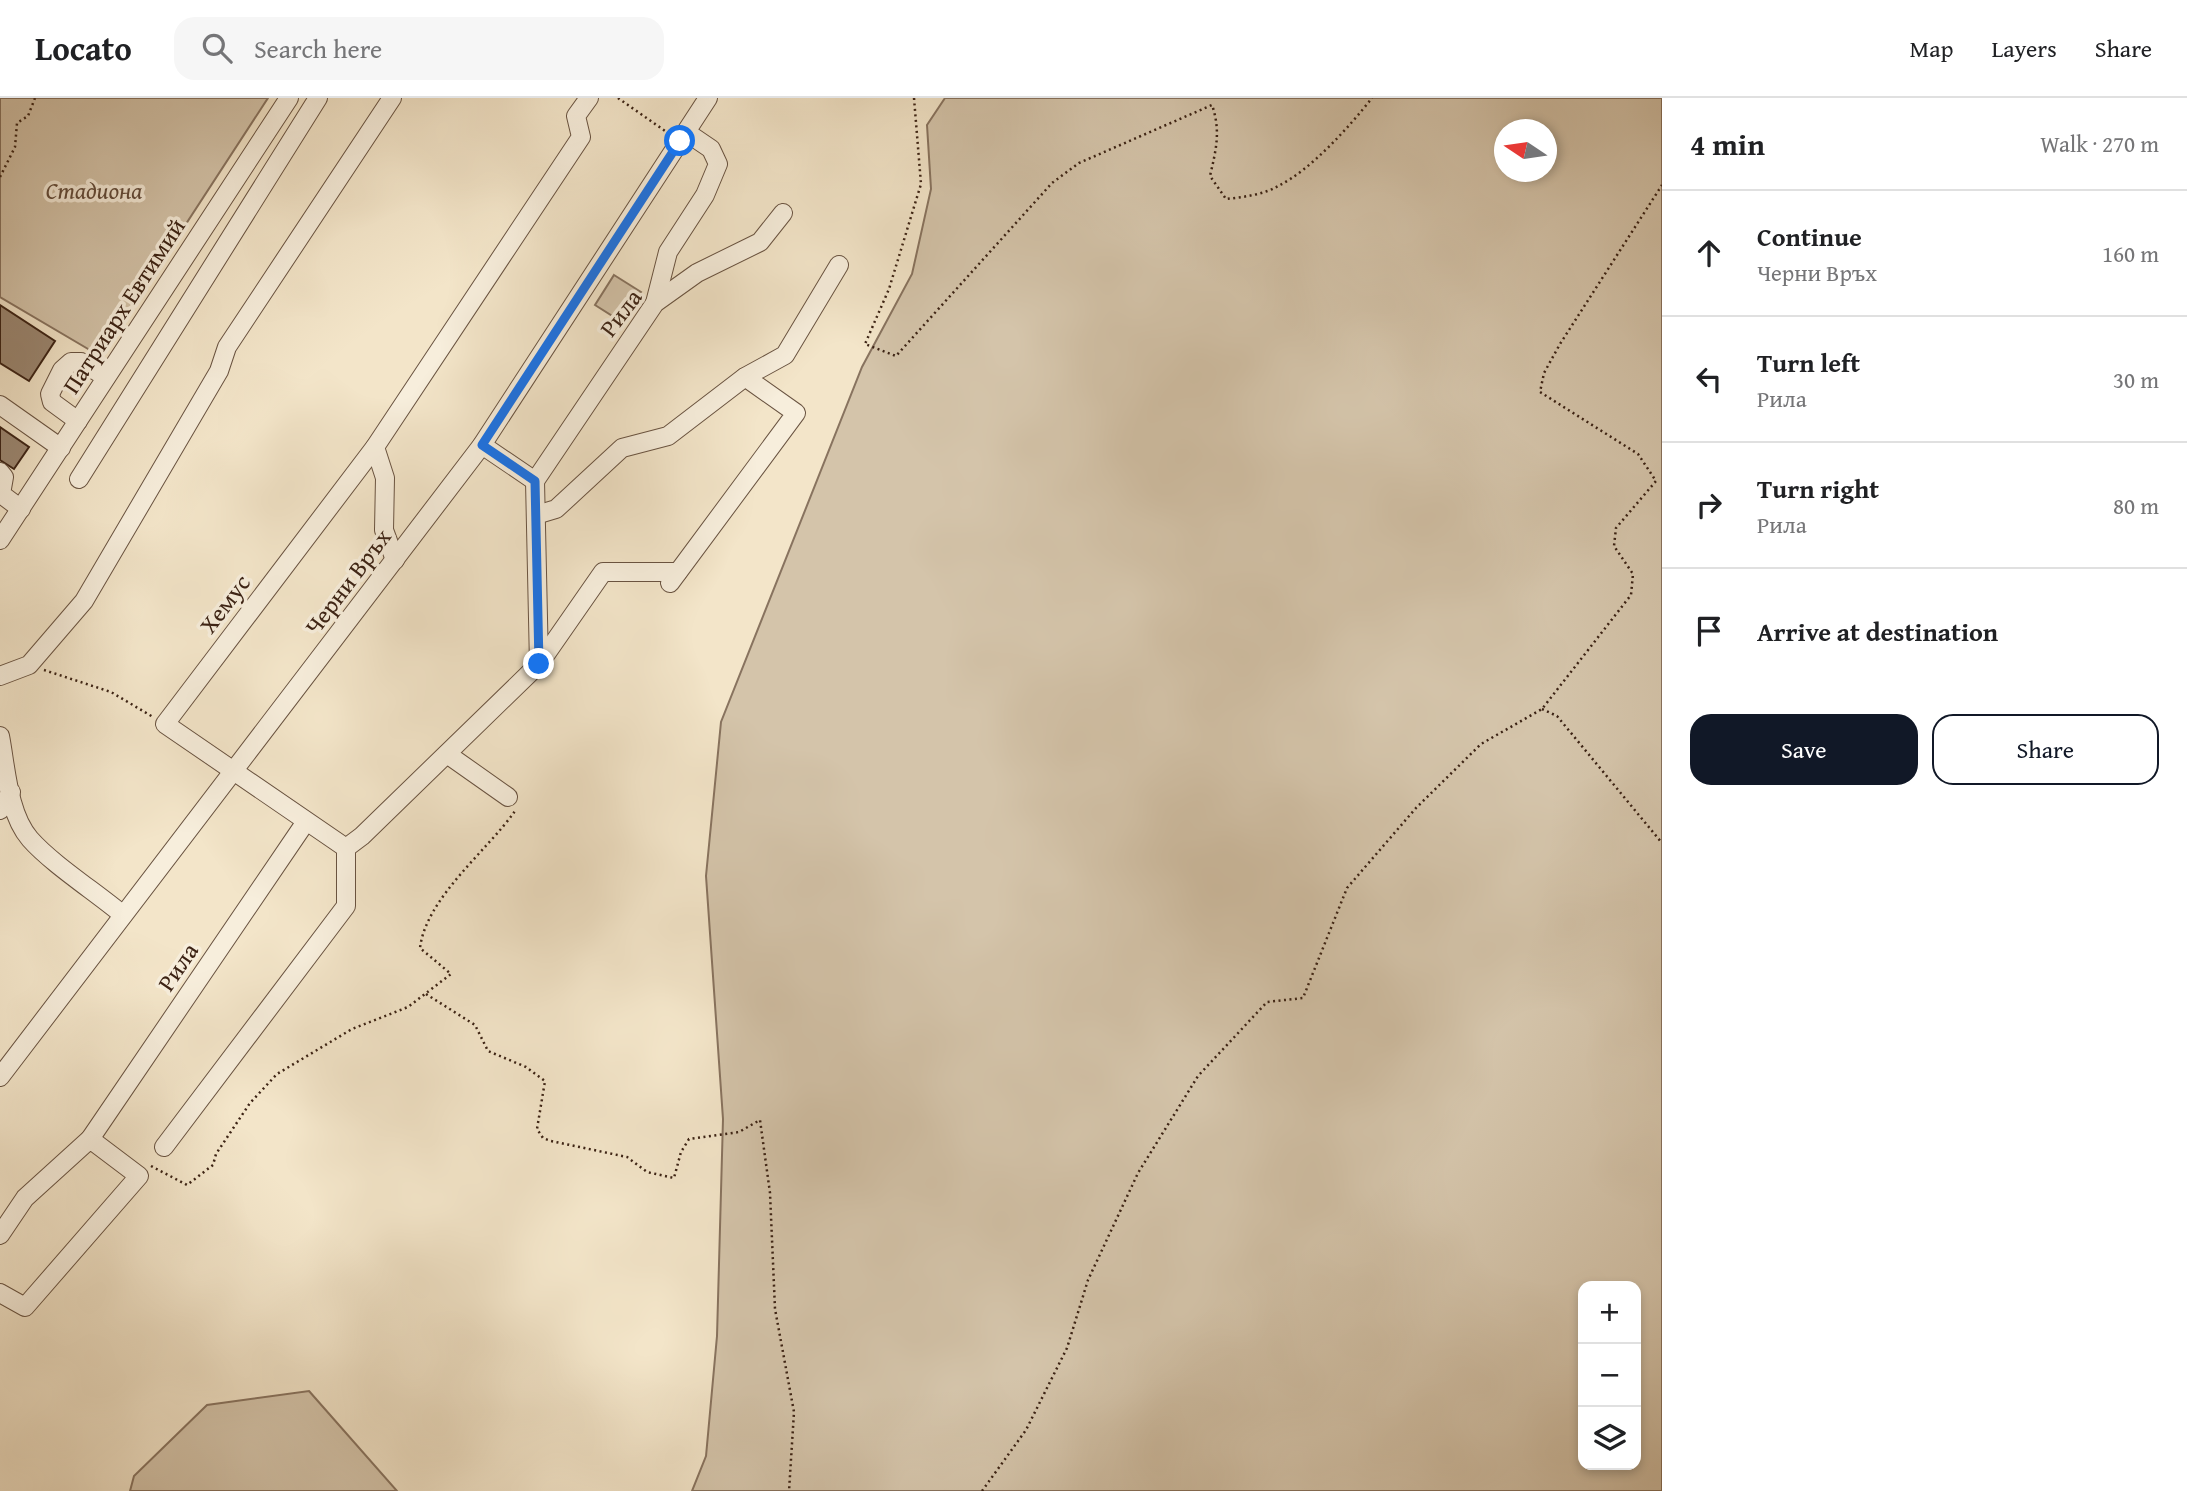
<!DOCTYPE html>
<meta charset="utf-8">
<style>
body{margin:0;font-family:"Gentium Book Plus",serif;background:#f6f6f6;color:#202124}
.controls{position:absolute;right:21px;bottom:21px;display:grid;overflow:hidden;border-radius:14px;box-shadow:0 4px 10px #0003}
.controls button{width:63px;height:63px;display:grid;place-items:center;padding:0;border:0;border-bottom:2px solid #e0e0e0;background:#fff;color:#202124;font:35px sans-serif}
.compass{position:absolute;left:1494px;top:21px;width:63px;height:63px;border-radius:50%;background:#fff;box-shadow:0 4px 10px #0003;rotate:283deg}
.stop{position:absolute;width:21px;height:21px;margin:-16px;border:5px solid #1a73e8;border-radius:50%;background:#fff}
.stop.end{background:#1a73e8;border-color:#fff;box-shadow:0 2px 7px #0008}
.list{margin:0;padding:0;list-style:none}
h2{display:flex;justify-content:space-between;align-items:center;height:91px;margin:0;padding:0 28px;font-size:30px}
h2 small{font-size:23px;font-weight:400;color:#757577}
.list li{display:grid;grid-template-columns:46px 1fr auto;gap:21px;align-items:center;box-sizing:border-box;height:126px;padding:0 28px;border-top:2px solid #e0e0e0}
.list b{display:block;font-size:26px;white-space:nowrap}
.list p{margin:0;font-size:23px;white-space:nowrap;color:#757577}
.list em{font-size:23px;font-style:normal;color:#757577}
.actions{display:flex;gap:14px;padding:21px 28px}
.actions a{flex:1;padding:16px 0;border:2px solid #111827;border-radius:21px;text-align:center;font-size:24px;color:#111827}
.actions .main{background:#111827;color:#fff}
.icon{flex:none;width:38px;height:38px;fill:none;stroke:currentColor;stroke-width:2;stroke-linecap:round;stroke-linejoin:round}
.map{position:relative;flex:none;width:1662px;height:1393px;overflow:hidden}
header{display:flex;align-items:center;gap:42px;box-sizing:border-box;height:98px;padding:0 35px;background:#fff;border-bottom:2px solid #e0e0e0}
header strong{font-size:33px}
nav{display:flex;gap:38px;margin-inline-start:auto;font-size:24px}
.search{width:490px;height:63px;background:#f6f6f6;display:flex;align-items:center;gap:18px;box-sizing:border-box;padding:0 24px;border-radius:21px;color:#757577;font-size:26px}
main{display:flex}
aside{flex:1;background:#fff}
.map>svg:first-child{display:block}
.green{fill:#d4c4aa;stroke:#88735f;stroke-width:2;fill-rule:evenodd}
.building{fill:#9b8772;stroke:#3b2214;stroke-width:2}
.lines{fill:none;stroke-linecap:round;stroke-linejoin:round}
.minor-casing{stroke:#695341;stroke-width:20}
.path{stroke:#3b2214;stroke-width:2.5;stroke-dasharray:2 3.5;stroke-linecap:butt}
.minor{stroke:#f7eedc;stroke-width:18}
.route{stroke:#1a73e8;stroke-width:9}
.labels{text-anchor:middle;stroke-width:7;stroke-linejoin:round;paint-order:stroke}
.park-label{font-size:24px;font-style:italic;fill:#614a3a;stroke:#f7eedc}
.street-label{font-size:24px;fill:#3b2214;stroke:#f7eedc}
</style>
<header>
<strong>Locato</strong>
<div class="search"><svg class="icon" aria-label="search" viewBox="0 0 24 24"><circle cx="10" cy="10" r="6"/><path d="M15 15l6 6"/></svg>Search here</div>
<nav><a>Map</a><a>Layers</a><a>Share</a></nav>
</header>
<main>
<div class="map">
<svg width="1662" height="1393" viewBox="0 0 1662 1393">
<rect width="100%" height="100%" fill="#f3e5c9"/>
<filter id="stains"><feTurbulence type="fractalNoise" baseFrequency=".00286" numOctaves="4"/><feColorMatrix values="0 0 0 0 .2 0 0 0 0 .09 0 0 0 0 .02 0 0 0 .5 -.17"/></filter>
<radialGradient id="worn" r=".72"><stop offset=".6" stop-color="#630" stop-opacity="0"/><stop offset="1" stop-color="#630" stop-opacity=".3"/></radialGradient>
<g class="green">
<path d="M0 0H268L100 258 0 199Z"/>
<path d="M945 0H1662V1393H692L706 1358 717 1238 723 1021 706 778 721 624 862 269 912 176 931 91 927 27ZM1504 32H1546V74H1504ZM1583 1188H1636V1367H1583Z"/>
<path d="M614 177 641 194 622 224 595 207Z"/>
<path d="M309 1293 397 1393H130L134 1378 207 1307Z"/>
</g>
<g class="building">
<path d="M0 207 55 243 29 283 0 265Z"/>
<path d="M0 329 29 349 14 371 0 362Z"/>
</g>
<g class="lines">
<g class="minor-casing">
<g id="minor">
<path d="M655 205 668 154 705 97 718 66 711 51 686 34"/>
<path d="M0 307 61 350"/>
<path d="M78 323 52 304 50 296 62 272 71 264H81L106 279"/>
<path d="M482 347 535 383 655 205 697 175 760 144 783 115"/>
<path d="M375 349 385 380 384 432 395 462"/>
<path d="M0 374 4 379 1 396 21 411"/>
<path d="M79 381 318 0"/>
<path d="M536 417 556 411 622 350 668 338 745 279 785 257 839 167"/>
<path d="M0 442 289 0"/>
<path d="M670 485 796 315 745 279"/>
<path d="M539 566 603 474H678"/>
<path d="M0 578 29 567 84 503 219 273 227 249 392 0"/>
<path d="M0 638C6 669 8 716 30 741 52 766 97 795 123 817"/>
<path d="M447 656 508 699"/>
<path d="M0 712 11 694"/>
<path d="M346 750 165 626 375 349 581 39 576 18 589 0"/>
<path d="M346 750 362 738 539 566 535 383"/>
<path d="M0 979 482 347 708 0"/>
<path d="M90 1041 305 725"/>
<path d="M164 1049 346 808V750"/>
<path d="M0 1137 25 1100 90 1041 139 1078 25 1209 0 1195"/>
</g>
</g>
<g class="path">
<path d="M618 0 668 35"/>
<path d="M914 0 921 86 889 191 865 246 896 258 1052 85 1079 65 1212 7C1221 33 1216 52 1210 78L1226 101C1243 99 1263 97 1278 88 1311 72 1349 29 1372 0"/>
<path d="M0 79 15 49 17 25 28 18 35 0"/>
<path d="M44 572 111 594 153 619"/>
<path d="M1542 611 1557 618 1662 745"/>
<path d="M426 896 475 927 488 953 526 969 545 983 537 1031 543 1040 551 1043 627 1059 647 1074 674 1080 681 1054 689 1041 739 1034 760 1022 770 1095 775 1211 794 1314 789 1393"/>
<path d="M151 1068 187 1087 213 1067 216 1056 250 1005 277 976 352 931 408 909 451 876 420 850C426 800 487 753 515 713"/>
<path d="M982 1393 1026 1332 1067 1250 1088 1182 1138 1075 1198 978 1267 904 1303 900 1347 790 1416 710 1481 646 1542 611 1631 497 1633 476 1614 448 1616 430 1656 383 1638 356 1540 294 1544 275 1560 246 1662 87"/>
</g>
<use href="#minor" class="minor"/>
</g>
<g class="lines">
<path class="route" d="M539 566 535 383 482 347 680 43"/>
</g>
<g class="labels">
<g class="park-label">
<text x="94" y="101">Стадиона</text>
</g>
<g class="street-label">
<text transform="translate(124 208) rotate(-57)" y="8">Патриарх Евтимий</text>
<text transform="translate(621 215) rotate(-53)" y="8">Рила</text>
<text transform="translate(348 484) rotate(-53)" y="8">Черни Връх</text>
<text transform="translate(225 506) rotate(-53)" y="8">Хемус</text>
<text transform="translate(178 869) rotate(-56)" y="8">Рила</text>
</g>
</g>
<rect width="100%" height="100%" filter="url(#stains)"/>
<rect width="100%" height="100%" fill="url(#worn)"/>
</svg>
<div class="controls">
<button>+</button>
<button>−</button>
<button><svg class="icon" aria-label="layers" viewBox="0 0 24 24"><path d="M12 4l9 5-9 5-9-5zM3 14l9 5 9-5"/></svg></button>
</div>
<svg class="compass" viewBox="-18 -18 36 36"><path d="M0-13l5 13h-10z" fill="#e53935"/><path d="M0 13l5-13h-10z" fill="#757577"/></svg>
<div class="stop" style="left:680px;top:43px"></div>
<div class="stop end" style="left:539px;top:566px"></div>
</div>
<aside>
<h2>4 min<small>Walk · 270 m</small></h2>
<ul class="list">
<li><svg class="icon" aria-label="ahead" viewBox="0 0 24 24"><path d="M12 20V5M6 11l6-6 6 6"/></svg><div><b>Continue</b><p>Черни Връх</p></div><em>160 m</em></li>
<li><svg class="icon" aria-label="left" viewBox="0 0 24 24"><path d="M17 20v-9H6M10 6l-5 5 5 5"/></svg><div><b>Turn left</b><p>Рила</p></div><em>30 m</em></li>
<li><svg class="icon" aria-label="right" viewBox="0 0 24 24"><path d="M7 20v-9h11M14 6l5 5-5 5"/></svg><div><b>Turn right</b><p>Рила</p></div><em>80 m</em></li>
<li><svg class="icon" aria-label="arrive" viewBox="0 0 24 24"><path d="M6 21V4h12l-3 4 3 4H6"/></svg><div><b>Arrive at destination</b></div></li>
</ul>
<div class="actions"><a class="main">Save</a><a>Share</a></div>
</aside>
</main>
